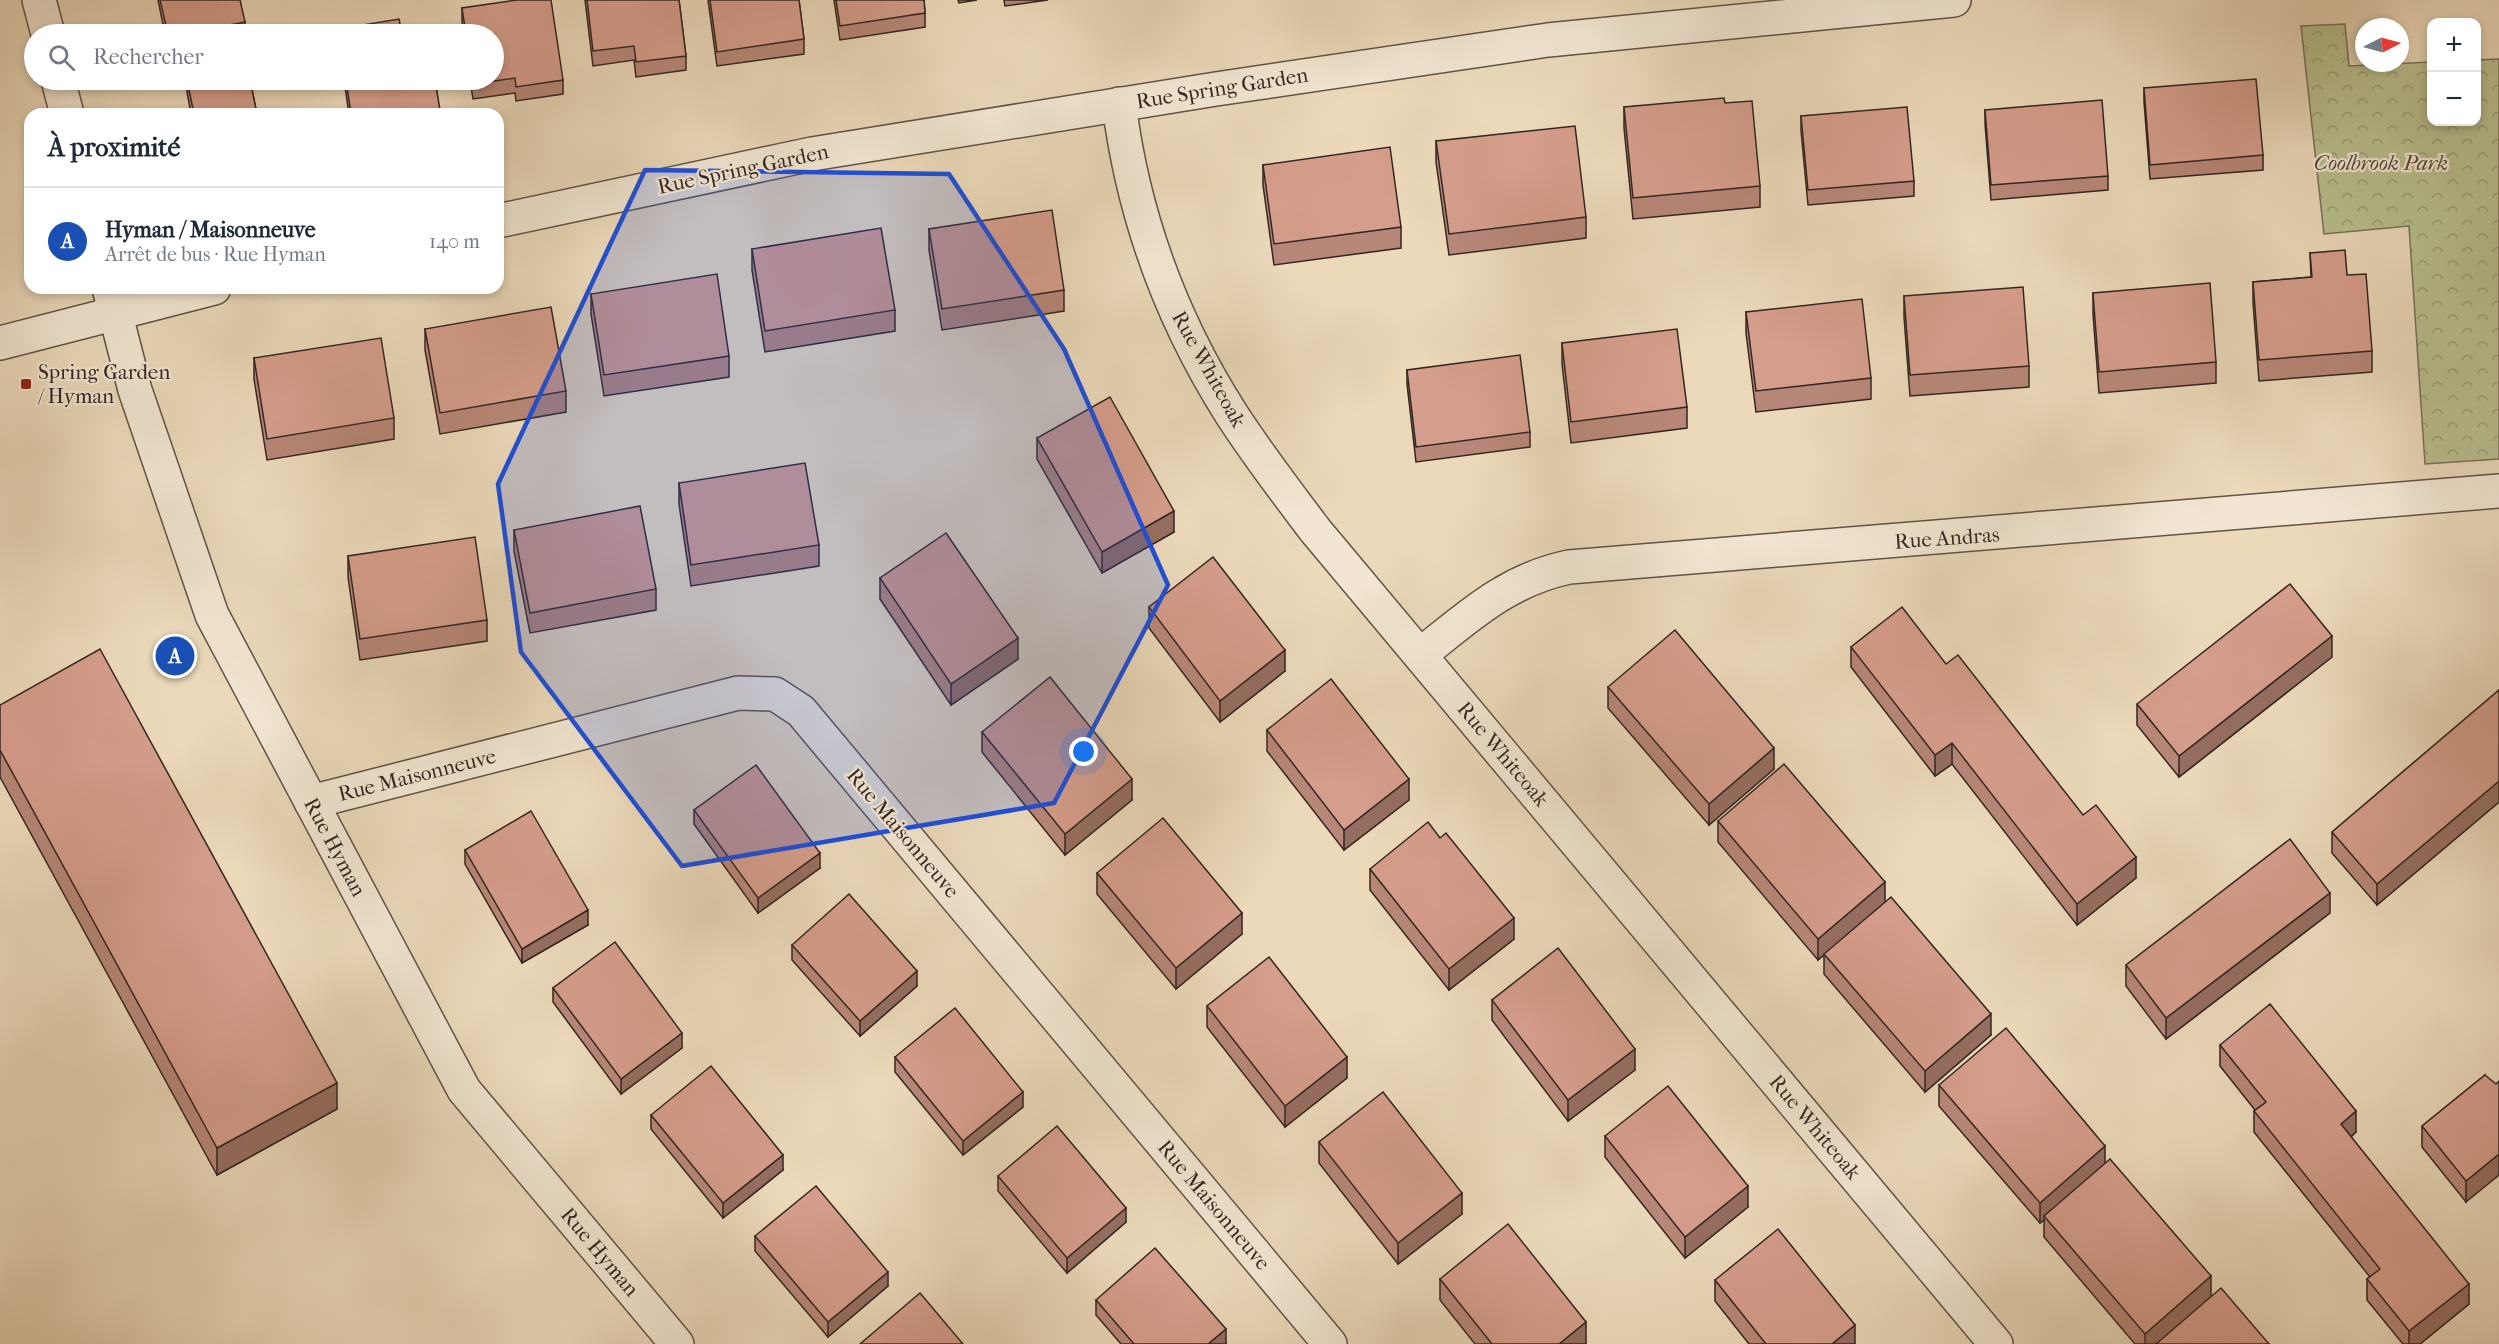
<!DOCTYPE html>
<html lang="fr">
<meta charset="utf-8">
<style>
body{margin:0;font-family:"IM FELL French Canon",serif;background:#f2f2f3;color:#1f2937}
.controls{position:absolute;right:18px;top:18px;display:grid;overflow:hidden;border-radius:12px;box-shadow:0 3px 9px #0003}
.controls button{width:54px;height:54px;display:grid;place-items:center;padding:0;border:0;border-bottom:2px solid #e0e1e3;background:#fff;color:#1f2937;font:30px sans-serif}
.compass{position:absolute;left:2355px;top:18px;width:54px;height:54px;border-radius:50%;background:#fff;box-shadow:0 3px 9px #0003;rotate:84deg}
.you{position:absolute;left:1084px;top:752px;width:21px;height:21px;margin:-15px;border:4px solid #fff;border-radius:50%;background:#1a73e8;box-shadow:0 0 0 9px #1a73e833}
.badge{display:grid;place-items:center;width:39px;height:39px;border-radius:50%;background:#2563eb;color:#fff;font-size:20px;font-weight:700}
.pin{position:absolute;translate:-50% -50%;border:3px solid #fff;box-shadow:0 2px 6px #0006}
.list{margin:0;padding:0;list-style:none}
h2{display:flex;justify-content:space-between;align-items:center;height:78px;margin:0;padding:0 24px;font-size:26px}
h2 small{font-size:20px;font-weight:400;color:#747a83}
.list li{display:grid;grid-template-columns:39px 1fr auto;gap:18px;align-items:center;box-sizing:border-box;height:108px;padding:0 24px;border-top:2px solid #e0e1e3}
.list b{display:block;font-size:22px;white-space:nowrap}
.list p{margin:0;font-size:20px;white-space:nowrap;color:#747a83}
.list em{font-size:20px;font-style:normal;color:#747a83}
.icon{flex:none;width:33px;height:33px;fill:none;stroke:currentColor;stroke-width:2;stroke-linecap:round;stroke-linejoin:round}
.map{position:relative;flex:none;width:2499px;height:1344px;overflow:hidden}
.search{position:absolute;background:#fff;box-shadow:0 3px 9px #0003;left:24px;top:24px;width:480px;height:66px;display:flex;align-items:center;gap:15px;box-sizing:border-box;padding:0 21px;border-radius:33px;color:#747a83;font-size:22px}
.panel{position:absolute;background:#fff;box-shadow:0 3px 9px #0003;left:24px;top:108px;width:480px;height:186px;border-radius:18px}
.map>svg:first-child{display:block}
.park{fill:url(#park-crowns);stroke:#767258;stroke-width:1.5}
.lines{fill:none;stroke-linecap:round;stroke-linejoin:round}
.minor-casing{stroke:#615347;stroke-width:36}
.minor{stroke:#f2e6d2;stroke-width:33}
.wall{fill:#b78778;stroke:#332621;stroke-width:1.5}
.shaded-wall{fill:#956e61;stroke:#332621;stroke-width:1.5}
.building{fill:#d59d8b;stroke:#332621;stroke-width:1.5}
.marked{fill:#1d4ed8;fill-opacity:0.2;stroke:#1d4ed8;stroke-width:4.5;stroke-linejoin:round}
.poi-dot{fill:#8f2418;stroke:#f2e6d2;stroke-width:2}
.labels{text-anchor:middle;stroke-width:4.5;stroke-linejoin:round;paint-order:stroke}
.street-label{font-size:21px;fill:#332621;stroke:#f2e6d2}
.park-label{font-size:21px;font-style:italic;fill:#544c3c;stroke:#f2e6d2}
.poi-label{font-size:21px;fill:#332621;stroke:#f2e6d2;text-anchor:start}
</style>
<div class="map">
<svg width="2499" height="1344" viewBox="0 0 2499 1344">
<defs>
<pattern id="park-crowns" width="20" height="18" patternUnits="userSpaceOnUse" patternTransform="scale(1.5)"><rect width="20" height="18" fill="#b9bf8f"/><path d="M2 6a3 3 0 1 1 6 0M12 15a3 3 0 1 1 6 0" fill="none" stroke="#979b74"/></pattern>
</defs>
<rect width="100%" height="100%" fill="#ebd9ba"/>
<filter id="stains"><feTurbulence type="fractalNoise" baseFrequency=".00333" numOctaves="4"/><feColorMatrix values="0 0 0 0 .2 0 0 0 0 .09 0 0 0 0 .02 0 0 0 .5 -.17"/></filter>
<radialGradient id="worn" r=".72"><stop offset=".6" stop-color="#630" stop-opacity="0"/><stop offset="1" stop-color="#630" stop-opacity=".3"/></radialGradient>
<path class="park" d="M2345 24 2349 66 2431 62 2432 122H2476L2477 60 2499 59V459L2425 464 2409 226 2324 234 2301 26Z"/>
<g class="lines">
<g class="minor-casing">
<g id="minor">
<path d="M39 0 48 34"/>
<path d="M58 80 67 114"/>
<path d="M1119 104C1133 215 1172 321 1232 415 1258 455 1287 493 1315 530L1996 1344"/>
<path d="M498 221 812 154 1216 89 1548 40 1954 0"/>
<path d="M109 288 135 390 212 615 464 1090 677 1344"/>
<path d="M0 343 214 288"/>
<path d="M1420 655C1469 616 1507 580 1569 567L2499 491"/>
<path d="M311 802 738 693 775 694 801 711 1330 1344"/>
</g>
</g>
<use href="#minor" class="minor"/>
</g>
<g class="wall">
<path d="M158 0H240L245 34H165Z"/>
<path d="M585 0H679L686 56V70L636 77 634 60 593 66Z"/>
<path d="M708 0H799L804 39V54L717 66Z"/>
<path d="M834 0H924L925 13V27L840 40Z"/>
<path d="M958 0H977L959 3Z"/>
<path d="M1004 0H1048L1005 6Z"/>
<path d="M462 8 563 80V94L516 101 515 93 473 99 470 80H494V34H464L462 22Z"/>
<path d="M187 80H250L257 114H191L187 92Z"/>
<path d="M344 80H435L440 114H349Z"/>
<path d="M2144 88 2263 155V170L2150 179 2144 102Z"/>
<path d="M1725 103 1760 186V207L1633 219 1624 128V107Z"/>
<path d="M1985 110 2108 176V190L1991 200 1985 124Z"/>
<path d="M1801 116 1914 181V196L1808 205 1801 131Z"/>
<path d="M1436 141 1586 217V238L1449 255 1436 162Z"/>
<path d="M1263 165 1401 227V248L1274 265 1263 185Z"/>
<path d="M929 229 1064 290V311L942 330 929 250Z"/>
<path d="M752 249 895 310V331L765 352 752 270Z"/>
<path d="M2310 253 2347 275 2372 351V372L2259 381 2253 303V282L2311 277Z"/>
<path d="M2093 293 2216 362V383L2099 393 2093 314Z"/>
<path d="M591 294 729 356V377L604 396 591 314Z"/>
<path d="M1904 296 2029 366V387L1910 396 1904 317Z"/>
<path d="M1746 312 1871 378V399L1756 412 1746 333Z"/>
<path d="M425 329 566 391V412L440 434 425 350Z"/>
<path d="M1562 343 1687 407V428L1571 443 1562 364Z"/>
<path d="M254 358 394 418V439L267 460 254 379Z"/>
<path d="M1407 370 1530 432V447L1416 462 1407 384Z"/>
<path d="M1037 438 1174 532 1102 573 1037 459Z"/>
<path d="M679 483 819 545V566L691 586 679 504Z"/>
<path d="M514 530 656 589V610L530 633 514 551Z"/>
<path d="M348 556 487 620V641L360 660 348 577Z"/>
<path d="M880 578 1018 659 951 705 880 599Z"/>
<path d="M1149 607 1285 671 1220 722 1149 628Z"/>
<path d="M1851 647 1946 664 2136 878 2077 925 1952 764 1935 776 1851 667Z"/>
<path d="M2332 657 2179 777 2137 725V704Z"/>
<path d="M1608 687 1774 769 1709 825 1608 708Z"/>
<path d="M2499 690V802L2377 905 2332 853V832Z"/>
<path d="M0 705 337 1109 217 1175 0 777Z"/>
<path d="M1267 730 1409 800 1344 850 1267 751Z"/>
<path d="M982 732 1132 800 1065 855 982 752Z"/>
<path d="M694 810 820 868 758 913 694 824Z"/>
<path d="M1718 821 1885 902 1991 1035 1925 1092 1824 974V955L1818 960 1718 842Z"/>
<path d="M1440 838 1514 939 1449 990 1370 890V869Z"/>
<path d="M465 850 588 925 522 963 465 864Z"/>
<path d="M1097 873 1242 934 1176 989 1097 894Z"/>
<path d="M2330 913 2166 1039 2126 986V965Z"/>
<path d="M792 945 917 986 860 1036 792 960Z"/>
<path d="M553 988 682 1048 621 1094 553 1002Z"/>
<path d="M1492 1000 1635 1070 1568 1121 1492 1020Z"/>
<path d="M1207 1006 1347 1078 1285 1127 1207 1027Z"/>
<path d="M2220 1045 2356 1132 2351 1137 2469 1304 2420 1344H2403L2367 1300V1279L2370 1277 2254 1132V1111L2255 1110 2220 1066Z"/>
<path d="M895 1057 1023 1107 963 1155 895 1072Z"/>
<path d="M2485 1075 2466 1202 2422 1147V1126Z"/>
<path d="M1939 1085 2105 1164 2211 1297 2269 1344H2135L2044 1237V1220L2040 1223 1939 1106Z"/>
<path d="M651 1115 783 1170 723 1218 651 1129Z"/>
<path d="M1605 1136 1748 1207 1685 1258 1605 1157Z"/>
<path d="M1319 1142 1462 1214 1398 1264 1319 1163Z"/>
<path d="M998 1176 1126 1222 1067 1273 998 1191Z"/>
<path d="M755 1236 888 1286 828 1337 755 1251Z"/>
<path d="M1440 1279 1586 1343 1585 1344H1475L1440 1300Z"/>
<path d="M1715 1280 1855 1344H1749L1715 1301Z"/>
<path d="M1096 1300 1226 1343 1225 1344H1121L1096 1315Z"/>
</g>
<g class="shaded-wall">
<path d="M245 22V34H183Z"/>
<path d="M1174 511V532L1102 573V552Z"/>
<path d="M2332 636V657L2179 777V756Z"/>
<path d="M1018 638V659L951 705V684Z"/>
<path d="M1285 650V671L1220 722V701Z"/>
<path d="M1952 743V764L1935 776V755Z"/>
<path d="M1774 748V769L1709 825V804Z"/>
<path d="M1132 779V800L1065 855V834Z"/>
<path d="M1409 779V800L1344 850V830Z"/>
<path d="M2499 781V802L2377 905V884Z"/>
<path d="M820 853V868L758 913V898Z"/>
<path d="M2136 857V878L2077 925V904Z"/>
<path d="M1885 882V903L1818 960V939Z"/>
<path d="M2330 893V913L2166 1039V1018Z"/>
<path d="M588 910V925L522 963V949Z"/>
<path d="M1242 913V934L1176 989V968Z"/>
<path d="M1514 918V939L1449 990V969Z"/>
<path d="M917 971V986L860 1036V1021Z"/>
<path d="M1991 1014V1035L1925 1092V1071Z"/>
<path d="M682 1033V1048L621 1094V1079Z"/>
<path d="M1635 1049V1070L1568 1121V1100Z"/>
<path d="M1347 1057V1078L1285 1127V1106Z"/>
<path d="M337 1083V1109L217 1175V1148Z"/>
<path d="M1023 1092V1107L963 1155V1141Z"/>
<path d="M2356 1111V1132L2341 1145V1124Z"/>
<path d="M2105 1146V1167L2044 1216V1220L2040 1223V1203Z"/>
<path d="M2499 1154V1175L2466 1202V1181Z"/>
<path d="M783 1155V1170L723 1218V1203Z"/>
<path d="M1748 1186V1207L1685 1258V1237Z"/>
<path d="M1462 1193V1214L1398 1264V1243Z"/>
<path d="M1126 1208V1222L1067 1273V1258Z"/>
<path d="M888 1272V1286L828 1337V1322Z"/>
<path d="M2211 1276V1297L2157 1344H2145V1334Z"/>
<path d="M2469 1284V1304L2420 1344H2409V1331Z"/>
<path d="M1586 1322V1343L1585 1344H1559Z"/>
<path d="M1855 1325V1344H1832Z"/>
<path d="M1226 1329V1343L1225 1344H1208Z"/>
</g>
<g class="building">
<path d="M160 0H240L245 22 183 34H168Z"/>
<path d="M517 0H551L563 80 516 87 515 78 473 84 472 80H494V34H466L462 8Z"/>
<path d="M587 0H679L686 56 636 62 634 46 593 51Z"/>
<path d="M710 0H799L804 39 717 52Z"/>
<path d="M836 0H924L925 13 840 26Z"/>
<path d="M399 19 402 34H339L338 29Z"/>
<path d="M2256 79 2263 155 2150 165 2144 88Z"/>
<path d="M187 80H250L257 114H194Z"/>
<path d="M346 80H435L440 110 415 114H351Z"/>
<path d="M1724 98 1725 103 1752 101 1760 186 1633 198 1624 107Z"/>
<path d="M2102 100 2108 176 1991 185 1985 110Z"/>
<path d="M1907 107 1914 181 1808 190 1801 116Z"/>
<path d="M1575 126 1586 217 1449 234 1436 141Z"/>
<path d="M1390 147 1401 227 1274 244 1263 165Z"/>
<path d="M1052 210 1064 290 942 309 929 229Z"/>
<path d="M881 228 895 310 765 331 752 249Z"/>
<path d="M2345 250 2347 275 2366 274 2372 351 2259 360 2253 282 2312 277 2310 253Z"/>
<path d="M717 274 729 356 604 375 591 294Z"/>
<path d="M2210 283 2216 362 2099 372 2093 293Z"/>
<path d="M2023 287 2029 366 1910 375 1904 296Z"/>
<path d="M1862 299 1871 378 1756 391 1746 312Z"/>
<path d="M551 307 566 391 440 413 425 329Z"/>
<path d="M1677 329 1687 407 1571 422 1562 343Z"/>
<path d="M381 338 394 418 267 439 254 358Z"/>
<path d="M1520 355 1530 432 1416 447 1407 370Z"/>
<path d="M1110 397 1174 511 1102 552 1037 438Z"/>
<path d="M805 463 819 545 691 565 679 483Z"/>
<path d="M640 506 656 589 530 613 514 530Z"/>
<path d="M946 533 1018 638 951 684 880 578Z"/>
<path d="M475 537 487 620 360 639 348 556Z"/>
<path d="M1213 557 1285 650 1220 701 1149 607Z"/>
<path d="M2290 584 2332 636 2179 756 2137 704Z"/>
<path d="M1902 607 1946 664 1958 655 2083 815 2096 805 2136 857 2077 904 1952 743 1935 755 1851 647Z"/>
<path d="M1675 630 1774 748 1709 804 1608 687Z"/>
<path d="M100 649 337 1083 217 1148 0 750V705Z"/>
<path d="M1050 677 1132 779 1065 834 982 732Z"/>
<path d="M1331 679 1409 779 1344 830 1267 730Z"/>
<path d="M2499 690V781L2377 884 2332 832Z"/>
<path d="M1784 764 1885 882 1818 939 1718 821Z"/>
<path d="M756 765 820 853 758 898 694 810Z"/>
<path d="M531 811 588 910 522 949 465 850Z"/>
<path d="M1163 818 1242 913 1176 968 1097 873Z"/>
<path d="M1428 822 1440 838 1446 833 1514 918 1449 969 1370 869Z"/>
<path d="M2290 839 2330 893 2166 1018 2126 965Z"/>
<path d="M849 894 917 971 860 1021 792 945Z"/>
<path d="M1891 897 1991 1014 1925 1071 1824 954Z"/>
<path d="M615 942 682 1033 621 1079 553 988Z"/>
<path d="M1558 948 1635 1049 1568 1100 1492 1000Z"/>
<path d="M1269 957 1347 1057 1285 1106 1207 1006Z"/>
<path d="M2270 1004 2356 1111 2341 1124 2469 1284 2409 1331 2367 1279 2380 1269 2254 1111 2266 1102 2220 1045Z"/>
<path d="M955 1008 1023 1092 963 1141 895 1057Z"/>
<path d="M2006 1028 2105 1146 2040 1203 1939 1085Z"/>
<path d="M711 1066 783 1155 723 1203 651 1115Z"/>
<path d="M2485 1075 2496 1084 2499 1081V1154L2466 1181 2422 1126Z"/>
<path d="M1668 1086 1748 1186 1685 1237 1605 1136Z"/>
<path d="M1383 1092 1462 1193 1398 1243 1319 1142Z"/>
<path d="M1057 1126 1126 1208 1067 1258 998 1176Z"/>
<path d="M2110 1159 2211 1276 2145 1334 2044 1216Z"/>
<path d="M816 1186 888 1272 828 1322 755 1236Z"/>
<path d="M1508 1224 1586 1322 1559 1344H1492L1440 1279Z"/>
<path d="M1778 1229 1855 1325 1832 1344H1766L1715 1280Z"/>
<path d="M1155 1248 1226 1329 1208 1344H1134L1096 1300Z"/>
<path d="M2221 1288 2269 1344H2156Z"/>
<path d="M920 1293 963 1344H860Z"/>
</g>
<path class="marked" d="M645 170 949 174 1064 349 1168 585 1054 803 682 866 521 652 498 484Z"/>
<rect class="poi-dot" x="20" y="378" width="12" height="12" rx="3"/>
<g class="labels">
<g class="street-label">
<text transform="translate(1222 88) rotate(-9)" y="7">Rue Spring Garden</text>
<text transform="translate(743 169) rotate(-12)" y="7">Rue Spring Garden</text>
<text transform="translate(1209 369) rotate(61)" y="7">Rue Whiteoak</text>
<text transform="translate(1947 538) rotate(-4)" y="7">Rue Andras</text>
<text transform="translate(1503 754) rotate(50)" y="7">Rue Whiteoak</text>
<text transform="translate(417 775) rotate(-14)" y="7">Rue Maisonneuve</text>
<text transform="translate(903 833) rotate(50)" y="7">Rue Maisonneuve</text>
<text transform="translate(335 847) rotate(62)" y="7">Rue Hyman</text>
<text transform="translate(1815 1127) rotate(50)" y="7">Rue Whiteoak</text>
<text transform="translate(1214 1205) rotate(50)" y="7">Rue Maisonneuve</text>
<text transform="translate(600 1252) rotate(50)" y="7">Rue Hyman</text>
</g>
<g class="park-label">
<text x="2381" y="170">Coolbrook Park</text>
</g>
<g class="poi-label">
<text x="38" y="379">Spring Garden<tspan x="38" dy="24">/ Hyman</tspan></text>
</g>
</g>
<rect width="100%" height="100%" filter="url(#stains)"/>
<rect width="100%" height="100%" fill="url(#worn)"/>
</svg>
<div class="controls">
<button>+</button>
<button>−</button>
</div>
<svg class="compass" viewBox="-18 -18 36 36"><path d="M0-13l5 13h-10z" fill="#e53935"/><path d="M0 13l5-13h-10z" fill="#747a83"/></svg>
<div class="you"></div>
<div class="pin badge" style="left:175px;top:656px;background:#1a4fb4">A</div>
<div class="search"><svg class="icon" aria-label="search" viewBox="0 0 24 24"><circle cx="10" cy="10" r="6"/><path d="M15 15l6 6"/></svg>Rechercher</div>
<section class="panel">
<h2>À proximité<small></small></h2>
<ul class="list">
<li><span class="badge" style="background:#1a4fb4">A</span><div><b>Hyman / Maisonneuve</b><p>Arrêt de bus · Rue Hyman</p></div><em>140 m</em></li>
</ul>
</section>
</div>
